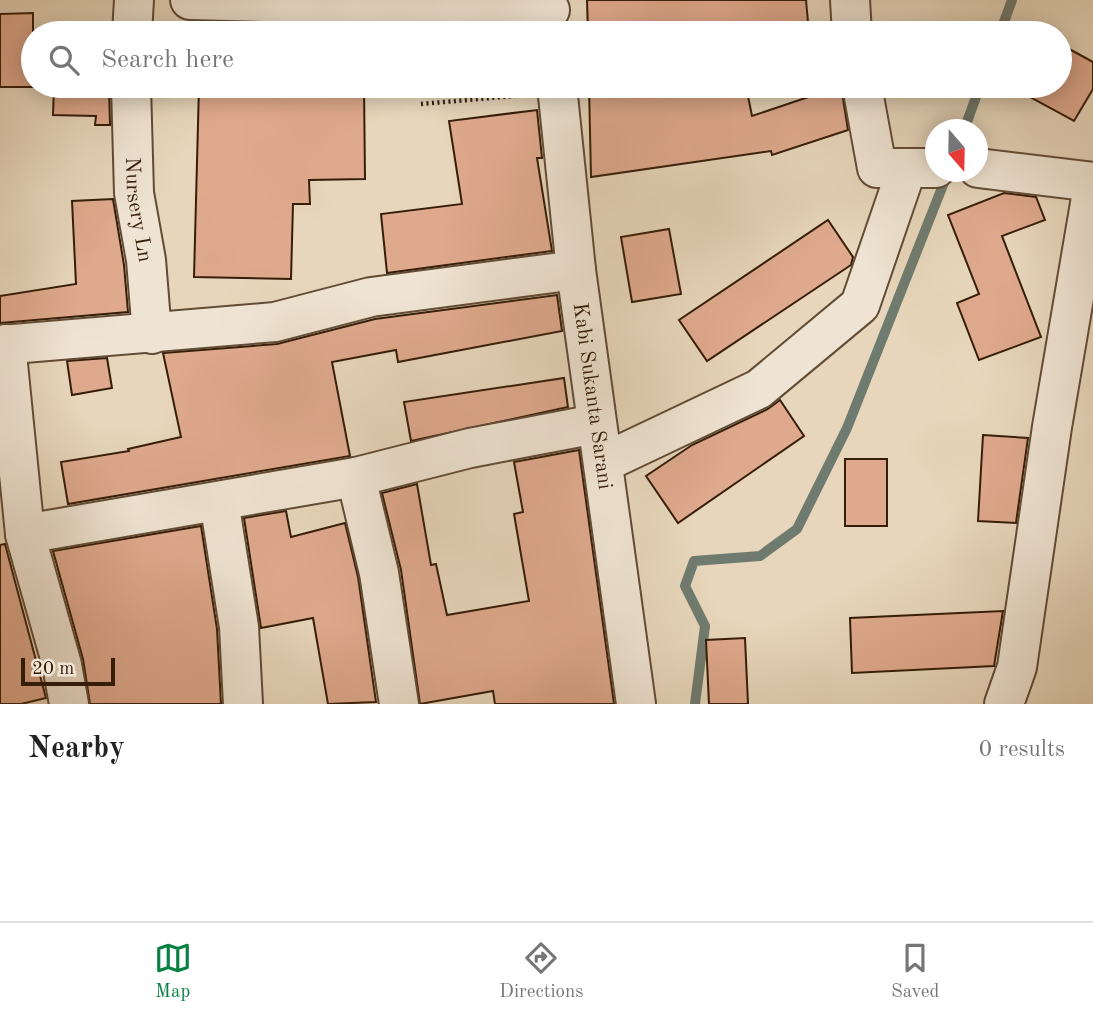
<!DOCTYPE html>
<style>
body{margin:0;font-family:"Old Standard TT",serif;background:#f6f6f6;color:#222}
.compass{position:absolute;left:925px;top:119px;width:63px;height:63px;border-radius:50%;background:#fff;box-shadow:0 4px 18px #0003;rotate:160deg}
.scale{position:absolute;left:21px;bottom:18px;width:94px;box-sizing:border-box;padding-left:7px;border:4px solid #351d08;border-top:0;font-size:19px;line-height:24px;white-space:nowrap;color:#351d08;-webkit-text-stroke:5px #efe4d3;paint-order:stroke}
.list{margin:0;padding:0;list-style:none}
h2{display:flex;justify-content:space-between;align-items:center;height:91px;margin:0;padding:0 28px;font-size:30px}
h2 small{font-size:23px;font-weight:400;color:#767676}
.icon{flex:none;width:38px;height:38px;fill:none;stroke:currentColor;stroke-width:2;stroke-linecap:round;stroke-linejoin:round}
.map{position:relative;flex:none;width:1093px;height:704px;overflow:hidden}
.search{position:absolute;background:#fff;box-shadow:0 4px 18px #0003;left:21px;right:21px;top:21px;height:77px;display:flex;align-items:center;gap:18px;box-sizing:border-box;padding:0 24px;border-radius:38px;color:#767676;font-size:26px}
.sheet{height:217px;background:#fff}
nav{display:flex;justify-content:space-around;align-items:center;box-sizing:border-box;height:98px;border-top:2px solid #e0e0e0;background:#fff;font-size:19px;color:#767676}
nav a{display:grid;justify-items:center;gap:4px}
nav .on{color:#0b8043}
.map>svg:first-child{display:block}
.lines{fill:none;stroke-linecap:round;stroke-linejoin:round}
.stream{stroke:#707b6f;stroke-width:10}
.building{fill:#dfa98d;stroke:#351d08;stroke-width:2}
.minor-casing{stroke:#624b35;stroke-width:42}
.path{stroke:#351d08;stroke-width:4.5;stroke-dasharray:2 3.5;stroke-linecap:butt}
.minor{stroke:#efe4d3;stroke-width:38}
.labels{text-anchor:middle;stroke-width:5;stroke-linejoin:round;paint-order:stroke}
.street-label{font-size:21px;fill:#351d08;stroke:#efe4d3}
</style>
<div class="map">
<svg width="1093" height="704" viewBox="0 0 1093 704">
<rect width="100%" height="100%" fill="#e7d6bb"/>
<filter id="stains"><feTurbulence type="fractalNoise" baseFrequency=".00286" numOctaves="4"/><feColorMatrix values="0 0 0 0 .2 0 0 0 0 .09 0 0 0 0 .02 0 0 0 .5 -.17"/></filter>
<radialGradient id="worn" r=".72"><stop offset=".6" stop-color="#630" stop-opacity="0"/><stop offset="1" stop-color="#630" stop-opacity=".3"/></radialGradient>
<g class="lines">
<g class="stream">
<path d="M1000 33 1012 0"/>
<path d="M964 130 980 86"/>
<path d="M695 704 705 626 685 586 694 561 760 556 797 529 847 428 947 175"/>
</g>
</g>
<g class="building">
<path d="M587 0H806L809 33H588Z"/>
<path d="M33 13V87H0V14Z"/>
<path d="M1060 44 1093 62V89L1074 121 1010 86H1060Z"/>
<path d="M54 86H109L110 125H95L96 116 53 115Z"/>
<path d="M199 86H364L365 179 309 180 310 204H293L291 279 194 277Z"/>
<path d="M589 86H746L752 116 841 86 848 130 772 155 771 151 591 177Z"/>
<path d="M537 110 542 158H537L552 251 387 273 381 214 462 204 449 121Z"/>
<path d="M1004 193 1036 197 1045 220 1002 236 1041 337 979 360 957 303 979 294 948 215Z"/>
<path d="M113 199 124 265 128 312 0 323V296L76 284 72 201Z"/>
<path d="M828 220 853 257 851 265 707 361 679 320Z"/>
<path d="M669 229 681 294 632 302 621 237Z"/>
<path d="M557 295 562 331 398 362 396 350 332 362 350 456 68 504 61 462 129 451 128 449 181 437 163 353 277 344 375 319Z"/>
<path d="M107 358 112 388 72 395 67 361Z"/>
<path d="M564 378 568 407 411 441 404 402Z"/>
<path d="M780 400 804 436 678 523 646 476 692 445 768 409Z"/>
<path d="M983 435 1028 438 1016 523 978 521Z"/>
<path d="M579 450 614 704H495L493 691 420 704 401 570 382 493 417 484 431 565 436 564 447 615 529 601 514 514 523 512 514 462Z"/>
<rect x="845" y="459" width="42" height="67"/>
<path d="M286 511 291 537 345 523 358 577 376 702 328 704 313 618 261 628 244 518Z"/>
<path d="M201 526 217 629 221 704H90L83 659 53 551Z"/>
<path d="M5 544 46 698 21 704H0V545Z"/>
<path d="M1003 611 994 666 852 673 850 618Z"/>
<path d="M745 638 748 704H709L706 640Z"/>
</g>
<g class="lines">
<g class="minor-casing">
<g id="minor">
<path d="M190 0 550 10"/>
<path d="M850 0 852 33"/>
<path d="M132 33 134 0"/>
<path id="s1" d="M131 86 134 193 146 260 152 334"/>
<path id="s2" d="M557 86 576 270 636 704"/>
<path d="M862 86 877 168H936"/>
<path d="M978 168 1093 182"/>
<path d="M6 344 25 534 62 665 69 704"/>
<path d="M0 345 275 322 371 297 576 270"/>
<path d="M603 463 759 389 860 305 907 168"/>
<path d="M356 477 379 573 399 704"/>
<path d="M219 501 239 627 243 704"/>
<path d="M25 534 356 477 470 448 596 424"/>
<path d="M1004 704 1017 667 1052 427 1093 186"/>
</g>
</g>
<path class="path" d="M421 104 525 95"/>
<use href="#minor" class="minor"/>
</g>
<g class="labels">
<g class="street-label">
<text dy="7" stroke="none"><textPath href="#s1" startOffset="124">Nursery Ln</textPath></text>
<text dy="7" stroke="none"><textPath href="#s2" startOffset="312">Kabi Sukanta Sarani</textPath></text>
</g>
</g>
<rect width="100%" height="100%" filter="url(#stains)"/>
<rect width="100%" height="100%" fill="url(#worn)"/>
</svg>
<svg class="compass" viewBox="-18 -18 36 36"><path d="M0-13l5 13h-10z" fill="#e53935"/><path d="M0 13l5-13h-10z" fill="#767676"/></svg>
<div class="scale">20 m</div>
<div class="search"><svg class="icon" aria-label="search" viewBox="0 0 24 24"><circle cx="10" cy="10" r="6"/><path d="M15 15l6 6"/></svg>Search here</div>
</div>
<section class="sheet">
<h2>Nearby<small>0 results</small></h2>
<ul class="list">
</ul>
</section>
<nav>
<a class="on"><svg class="icon" aria-label="map" viewBox="0 0 24 24"><path d="M3 6l6-2 6 2 6-2v14l-6 2-6-2-6 2zM9 4v14M15 6v14"/></svg>Map</a>
<a><svg class="icon" aria-label="directions" viewBox="0 0 24 24"><path d="M12 3l9 9-9 9-9-9zM9 14v-3h6M13 9l2 2-2 2"/></svg>Directions</a>
<a><svg class="icon" aria-label="saved" viewBox="0 0 24 24"><path d="M7 4h10v16l-5-4-5 4z"/></svg>Saved</a>
</nav>
